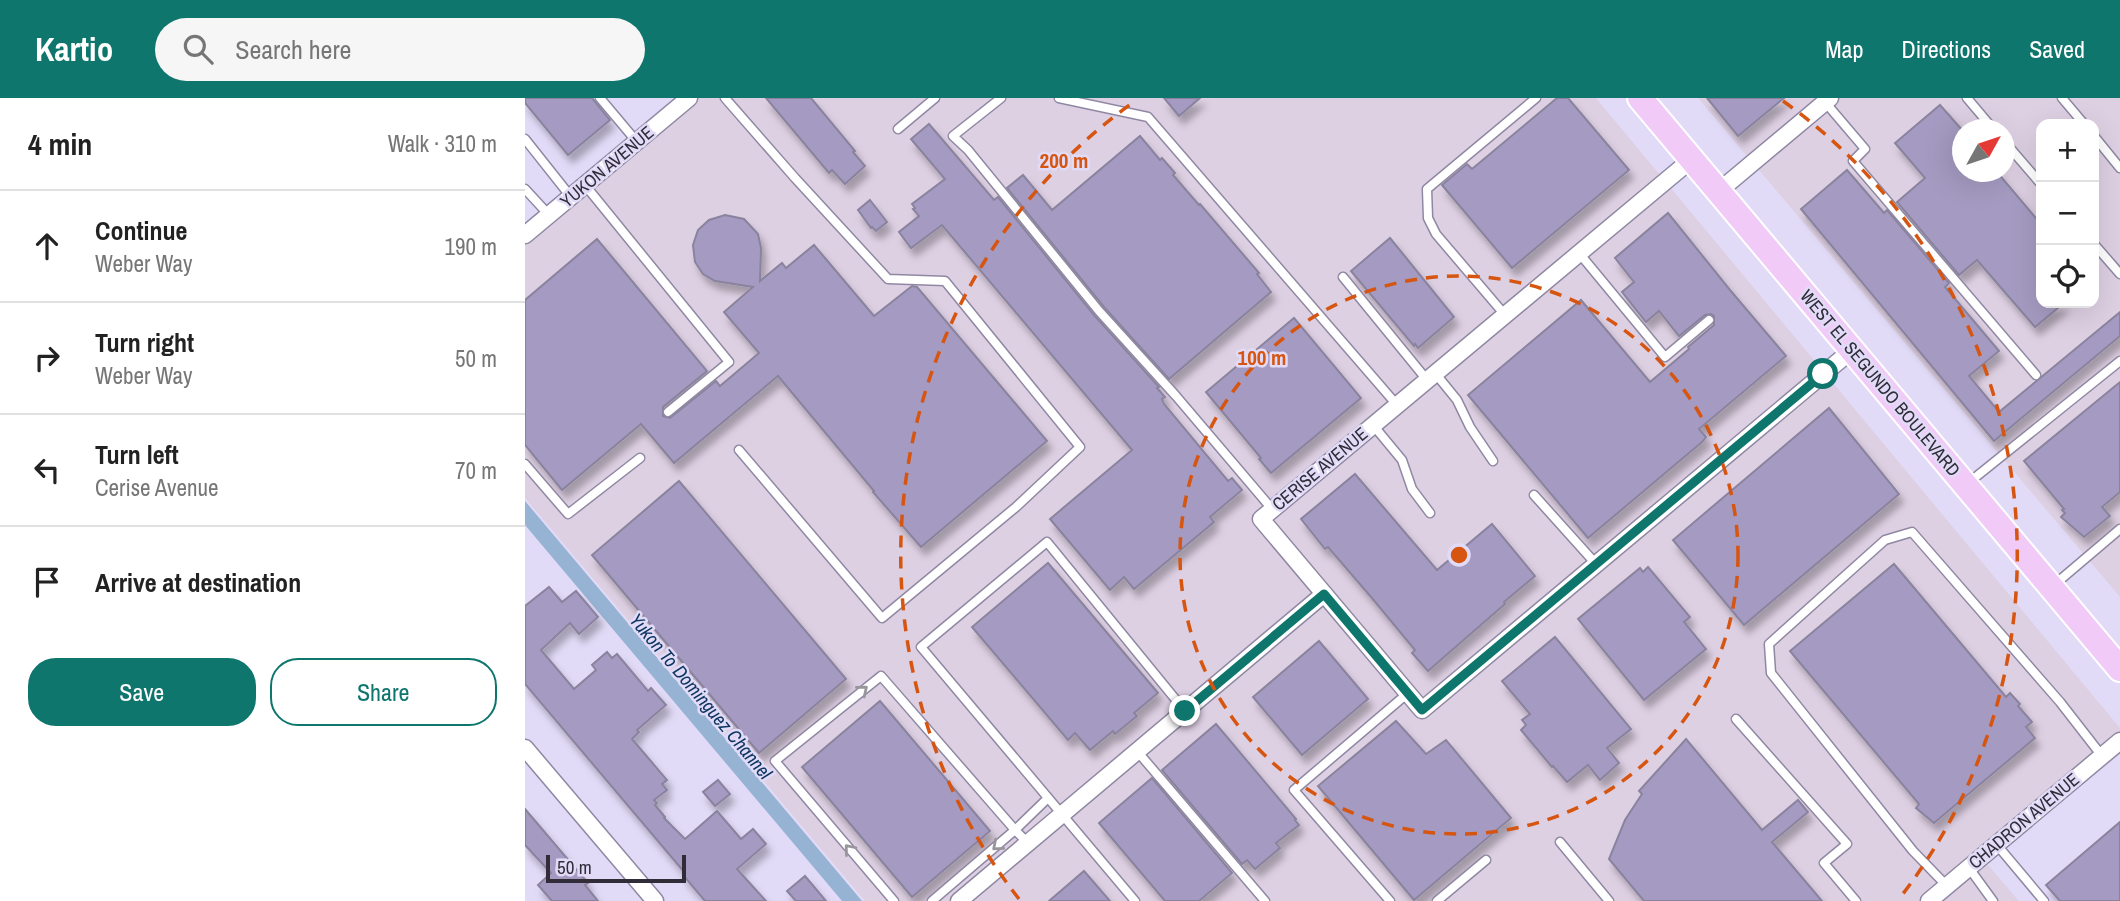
<!DOCTYPE html>
<meta charset="utf-8">
<style>
body{margin:0;font-family:"Archivo Narrow",sans-serif;background:#f6f6f6;color:#222}
.controls{position:absolute;right:21px;top:21px;display:grid;overflow:hidden;border-radius:14px;box-shadow:0 7px 28px #0002}
.controls button{width:63px;height:63px;display:grid;place-items:center;padding:0;border:0;border-bottom:2px solid #e0e0e0;background:#fff;color:#222;font:35px sans-serif}
.compass{position:absolute;left:1427px;top:21px;width:63px;height:63px;border-radius:50%;background:#fff;box-shadow:0 7px 28px #0002;rotate:50deg}
.scale{position:absolute;left:21px;bottom:18px;width:140px;box-sizing:border-box;padding-left:7px;border:4px solid #302d38;border-top:0;font-size:19px;line-height:24px;white-space:nowrap;color:#302d38;-webkit-text-stroke:5px #e2dbf8;paint-order:stroke}
.stop{position:absolute;width:21px;height:21px;margin:-16px;border:5px solid #0f766e;border-radius:50%;background:#fff}
.stop.end{background:#0f766e;border-color:#fff;box-shadow:0 2px 7px #0008}
.list{margin:0;padding:0;list-style:none}
h2{display:flex;justify-content:space-between;align-items:center;height:91px;margin:0;padding:0 28px;font-size:30px}
h2 small{font-size:23px;font-weight:400;color:#767676}
.list li{display:grid;grid-template-columns:46px 1fr auto;gap:21px;align-items:center;box-sizing:border-box;height:112px;padding:0 28px;border-top:2px solid #e0e0e0}
.list b{display:block;font-size:26px;white-space:nowrap}
.list p{margin:0;font-size:23px;white-space:nowrap;color:#767676}
.list em{font-size:23px;font-style:normal;color:#767676}
.actions{display:flex;gap:14px;padding:21px 28px}
.actions a{flex:1;padding:16px 0;border:2px solid #0f766e;border-radius:28px;text-align:center;font-size:24px;color:#0f766e}
.actions .main{background:#0f766e;color:#fff}
.icon{flex:none;width:38px;height:38px;fill:none;stroke:currentColor;stroke-width:2;stroke-linecap:round;stroke-linejoin:round}
.map{position:relative;flex:none;width:1595px;height:803px;overflow:hidden}
header{display:flex;align-items:center;gap:42px;box-sizing:border-box;height:98px;padding:0 35px;background:#0f766e;color:#fff}
header strong{font-size:33px}
nav{display:flex;gap:38px;margin-inline-start:auto;font-size:24px}
.search{width:490px;height:63px;background:#f6f6f6;display:flex;align-items:center;gap:18px;box-sizing:border-box;padding:0 24px;border-radius:38px;color:#767676;font-size:26px}
main{display:flex}
aside{flex:1;background:#fff}
.map>svg:first-child{display:block}
.industrial{fill:#ded0e3;fill-rule:evenodd}
.water{fill:#97b3d4}
.building{fill:#a59bc2;stroke:#8a839e;stroke-width:2;filter:url(#shadow)}
.lines{fill:none;stroke-linecap:round;stroke-linejoin:round}
.lane-casing{stroke:#8f88a3;stroke-width:11}
.street-casing{stroke:#8f88a3;stroke-width:19}
.primary-casing{stroke:#fff;stroke-width:28}
.lane{stroke:#fff;stroke-width:8}
.street{stroke:#fff;stroke-width:16}
.primary{stroke:#f1caf8;stroke-width:24}
.oneway{stroke:#98969c}
.route{stroke:#0f766e;stroke-width:9}
.ring{fill:none;stroke:#d65510;stroke-width:3.5;stroke-dasharray:12 9}
.labels{text-anchor:middle;stroke-width:5;stroke-linejoin:round;paint-order:stroke}
.street-label{font-size:18px;fill:#302d38;stroke:#e2dbf8}
.water-label{font-size:19px;font-style:italic;fill:#0f3661;stroke:#e2dbf8}
.centre{fill:#d65510;stroke:#e2dbf8;stroke-width:3.5}
.ring-label{font-size:21px;text-anchor:middle;font-weight:bold;fill:#d65510;stroke:#e2dbf8;stroke-width:5;stroke-linejoin:round;paint-order:stroke}
</style>
<header>
<strong>Kartio</strong>
<div class="search"><svg class="icon" aria-label="search" viewBox="0 0 24 24"><circle cx="10" cy="10" r="6"/><path d="M15 15l6 6"/></svg>Search here</div>
<nav><a>Map</a><a>Directions</a><a>Saved</a></nav>
</header>
<main>
<aside>
<h2>4 min<small>Walk · 310 m</small></h2>
<ul class="list">
<li><svg class="icon" aria-label="ahead" viewBox="0 0 24 24"><path d="M12 20V5M6 11l6-6 6 6"/></svg><div><b>Continue</b><p>Weber Way</p></div><em>190 m</em></li>
<li><svg class="icon" aria-label="right" viewBox="0 0 24 24"><path d="M7 20v-9h11M14 6l5 5-5 5"/></svg><div><b>Turn right</b><p>Weber Way</p></div><em>50 m</em></li>
<li><svg class="icon" aria-label="left" viewBox="0 0 24 24"><path d="M17 20v-9H6M10 6l-5 5 5 5"/></svg><div><b>Turn left</b><p>Cerise Avenue</p></div><em>70 m</em></li>
<li><svg class="icon" aria-label="arrive" viewBox="0 0 24 24"><path d="M6 21V4h12l-3 4 3 4H6"/></svg><div><b>Arrive at destination</b></div></li>
</ul>
<div class="actions"><a class="main">Save</a><a>Share</a></div>
</aside>
<div class="map">
<svg width="1595" height="803" viewBox="0 0 1595 803">
<defs>
<filter id="shadow"><feDropShadow dx="4.5" dy="8" stdDeviation="3.5" flood-color="#0004"/></filter>
</defs>
<rect width="100%" height="100%" fill="#e2dbf8"/>
<g class="industrial">
<path d="M164 0H1071L1595 630V643L1457 760 1494 803H340L0 400V137Z"/>
<path d="M1173 0H1595V499L1469 350ZM1516 26H1569V205H1516ZM1437 32H1479V74H1437Z"/>
</g>
<path class="water" d="M0 403 337 803H317L0 427Z"/>
<g class="building">
<path d="M0 0H67L85 22 43 57 0 5Z"/>
<path d="M241 0H286L330 53 328 54 340 68 320 86 307 72 304 75Z"/>
<path d="M639 0H675L654 18Z"/>
<path d="M1032 0H1043L1104 72 987 170 917 87 942 66 947 71Z"/>
<path d="M1182 0H1259L1213 38Z"/>
<path d="M1415 7 1438 33V74H1472L1516 126V205H1539L1510 229 1452 162 1434 177 1372 104 1400 80 1370 45Z"/>
<path d="M404 26 469 102 473 99 569 217 634 289 632 290 640 299 637 301 639 306 703 383 707 380 717 392 685 419 689 424 609 491 599 479 585 492 525 421 607 352 417 127 386 150 374 134 394 118 388 111 390 110 387 106 420 81 386 41Z"/>
<path d="M615 38 635 62 637 60 650 75 648 77 674 107 675 106 734 175 732 176 746 194 644 281 579 209 482 90 498 77 527 112Z"/>
<path d="M1322 72 1359 115 1362 112 1424 185 1420 189 1474 253 1444 278 1474 314 1595 214V238L1469 343 1276 111Z"/>
<path d="M345 102 362 124 351 133 347 129 346 130 333 112Z"/>
<path d="M1143 115 1205 192 1261 258 1174 331 1181 339 1177 344 1063 440 943 297 1056 202 1125 284 1164 251 1163 249 1189 227V218L1186 216 1180 217 1154 238 1134 213 1121 224 1097 194 1109 184 1090 160Z"/>
<path d="M200 117 219 121 233 136 236 150 235 183 257 165 261 170 289 147 349 218 387 188 392 189 522 343 396 449 348 394 349 393 253 278 149 365 116 326 37 392 0 347V202L72 141 182 273 138 309V318L145 320 191 283 195 288 234 255 199 214 228 189 190 183 178 176 170 164 168 147 173 132 184 122Z"/>
<path d="M865 140 929 219 893 250 890 246 889 248 826 173Z"/>
<path d="M769 220 836 300 746 375 734 361 736 360 681 294Z"/>
<path d="M1595 284V394L1577 409 1585 418 1559 439 1536 419 1540 415 1537 412 1539 411 1499 363Z"/>
<path d="M1304 310 1374 396 1219 527 1148 442Z"/>
<path d="M830 376 912 472 967 426 1010 478 979 504 980 506 903 573 887 555 890 552 846 499 803 449 800 451 776 421Z"/>
<path d="M154 383 321 581 234 655 67 457Z"/>
<path d="M523 465 633 595 609 615 612 618 590 636 588 633 565 652 550 635 543 642 447 529Z"/>
<path d="M1369 466 1481 599 1485 595 1495 606 1493 608 1507 624 1501 629 1510 640 1409 725 1391 710 1394 706 1265 553Z"/>
<path d="M1123 469 1165 519 1159 524 1181 551 1119 602 1053 521 1115 470 1118 474Z"/>
<path d="M24 489 37 504 51 493 73 519 54 536 45 525 16 552 49 591 71 572 67 567 82 554 87 560 92 556 123 593 126 590 141 607 112 632 114 634 107 641 142 682 137 686 142 692 129 702 132 705 130 707 140 719 139 720 160 741 192 713 216 741 228 731 241 746 212 771 241 803H180L158 777 160 775 0 586V508Z"/>
<path d="M1030 539 1106 631 1082 650 1094 665 1075 682 1063 667 1042 684 1028 668 1027 669 996 632 1001 627 997 622 1005 616 977 583Z"/>
<path d="M794 543 843 601 777 657 728 599Z"/>
<path d="M355 603 465 733 387 799 277 669Z"/>
<path d="M871 623 901 656 921 642 986 720 889 802 793 688Z"/>
<path d="M691 626 771 721 770 722 774 727 751 745 755 750 730 771 722 762 717 766 637 672Z"/>
<path d="M1161 641 1237 732 1273 702 1283 714 1247 744 1297 803H1119L1084 761 1100 722 1117 696 1114 693Z"/>
<path d="M627 680 707 775 674 803H640L574 725Z"/>
<path d="M193 682 205 696 190 708 178 694Z"/>
<path d="M0 711 63 785 60 787 73 803H27L13 787 26 775 0 747Z"/>
<path d="M1595 724V803H1535L1521 787Z"/>
<path d="M559 773 585 803H524Z"/>
<path d="M280 778 301 803H271L262 793Z"/>
</g>
<g class="lines">
<g class="lane-casing">
<g id="lane">
<path d="M75 0 112 44"/>
<path d="M200 0 270 80 363 181 420 183 555 349 491 409 357 520 214 352"/>
<path d="M476 0 428 38 443 52 574 213 651 298 747 411"/>
<path d="M534 0 623 19 872 307"/>
<path d="M1442 0 1469 32"/>
<path d="M1537 0 1559 26"/>
<path d="M1300 4 1340 51 1328 63 1511 277"/>
<path d="M373 31 410 0"/>
<path d="M1569 38 1595 70"/>
<path d="M0 41 46 99"/>
<path d="M1479 43 1516 86"/>
<path d="M60 87 204 264 143 314"/>
<path d="M0 91 24 117"/>
<path d="M1569 146 1595 176"/>
<path d="M1054 155 1140 259 1184 222"/>
<path d="M818 179 902 282"/>
<path d="M980 217 911 136 903 120 902 91 1011 0"/>
<path d="M910 275 932 302 945 329 968 363"/>
<path d="M848 327 877 362 887 391 905 415"/>
<path d="M0 366 43 416 115 360"/>
<path d="M1442 386 1595 263"/>
<path d="M1009 397 1071 466"/>
<path d="M1529 487 1595 431"/>
<path d="M1211 621 1322 746 1299 765 1331 803"/>
<path d="M612 653 740 803"/>
<path d="M1035 744 1084 803"/>
<path d="M503 745 490 732 523 700"/>
<path d="M1472 747 1519 803"/>
<path d="M1444 770 1468 803"/>
<path d="M1422 788 1388 753 1246 575 1244 546 1360 442 1387 434 1535 604 1577 658"/>
<path d="M369 803 250 663 356 578 490 732 407 803"/>
<path d="M610 803 396 549 522 444 660 613"/>
<path d="M865 803 769 692 883 595"/>
<path d="M912 803 961 762"/>
</g>
</g>
<g class="street-casing">
<g id="street">
<path d="M1167 61 736 421 897 612 1327 252"/>
<path d="M1194 93 1305 0"/>
<path d="M0 137 164 0"/>
<path d="M0 650 130 803"/>
<path d="M434 803 799 496"/>
<path d="M1404 803 1595 643"/>
</g>
</g>
<g class="primary-casing">
<path id="primary" d="M1115 0 1595 571"/>
</g>
<use href="#lane" class="lane"/>
<use href="#street" class="street"/>
<use href="#primary" class="primary"/>
</g>
<defs><path id="oneway-chevron" d="M-2-3.5L2.5 0L-2 3.5" fill="none" stroke-width="1.6" stroke-linecap="round" stroke-linejoin="round" transform="scale(1.75)"/></defs>
<g class="oneway">
<use href="#oneway-chevron" transform="translate(338 592) rotate(-39)"/>
<use href="#oneway-chevron" transform="translate(472 748) rotate(139)"/>
<use href="#oneway-chevron" transform="translate(324 751) rotate(-130)"/>
</g>
<g class="lines">
<path class="route" d="M660 613 799 496 897 612 1298 276"/>
</g>
<g class="ring">
<circle cx="934" cy="457" r="279"/>
<path d="M494 801A558 558 0 0 1 610 3M1258 3A558 558 0 0 1 1374 801"/>
</g>
<g class="labels">
<g class="street-label">
<text transform="translate(82 69) rotate(-40)" y="6">YUKON AVENUE</text>
<text transform="translate(1355 285) rotate(50)" y="6">WEST EL SEGUNDO BOULEVARD</text>
<text transform="translate(795 371) rotate(-40)" y="6">CERISE AVENUE</text>
<text transform="translate(1499 723) rotate(-40)" y="6">CHADRON AVENUE</text>
</g>
<g class="water-label">
<text transform="translate(176 598) rotate(50)" y="7">Yukon To Dominguez Channel</text>
</g>
</g>
<circle cx="934" cy="457" r="10" class="centre"/>
<g class="ring-label">
<text x="539" y="70">200 m</text>
<text x="737" y="267">100 m</text>
</g>
</svg>
<div class="controls">
<button>+</button>
<button>−</button>
<button><svg class="icon" aria-label="locate" viewBox="0 0 24 24"><circle cx="12" cy="12" r="6"/><path d="M12 2v4M12 18v4M2 12h4M18 12h4"/></svg></button>
</div>
<svg class="compass" viewBox="-18 -18 36 36"><path d="M0-13l5 13h-10z" fill="#e53935"/><path d="M0 13l5-13h-10z" fill="#767676"/></svg>
<div class="scale">50 m</div>
<div class="stop" style="left:1298px;top:276px"></div>
<div class="stop end" style="left:660px;top:613px"></div>
</div>
</main>
